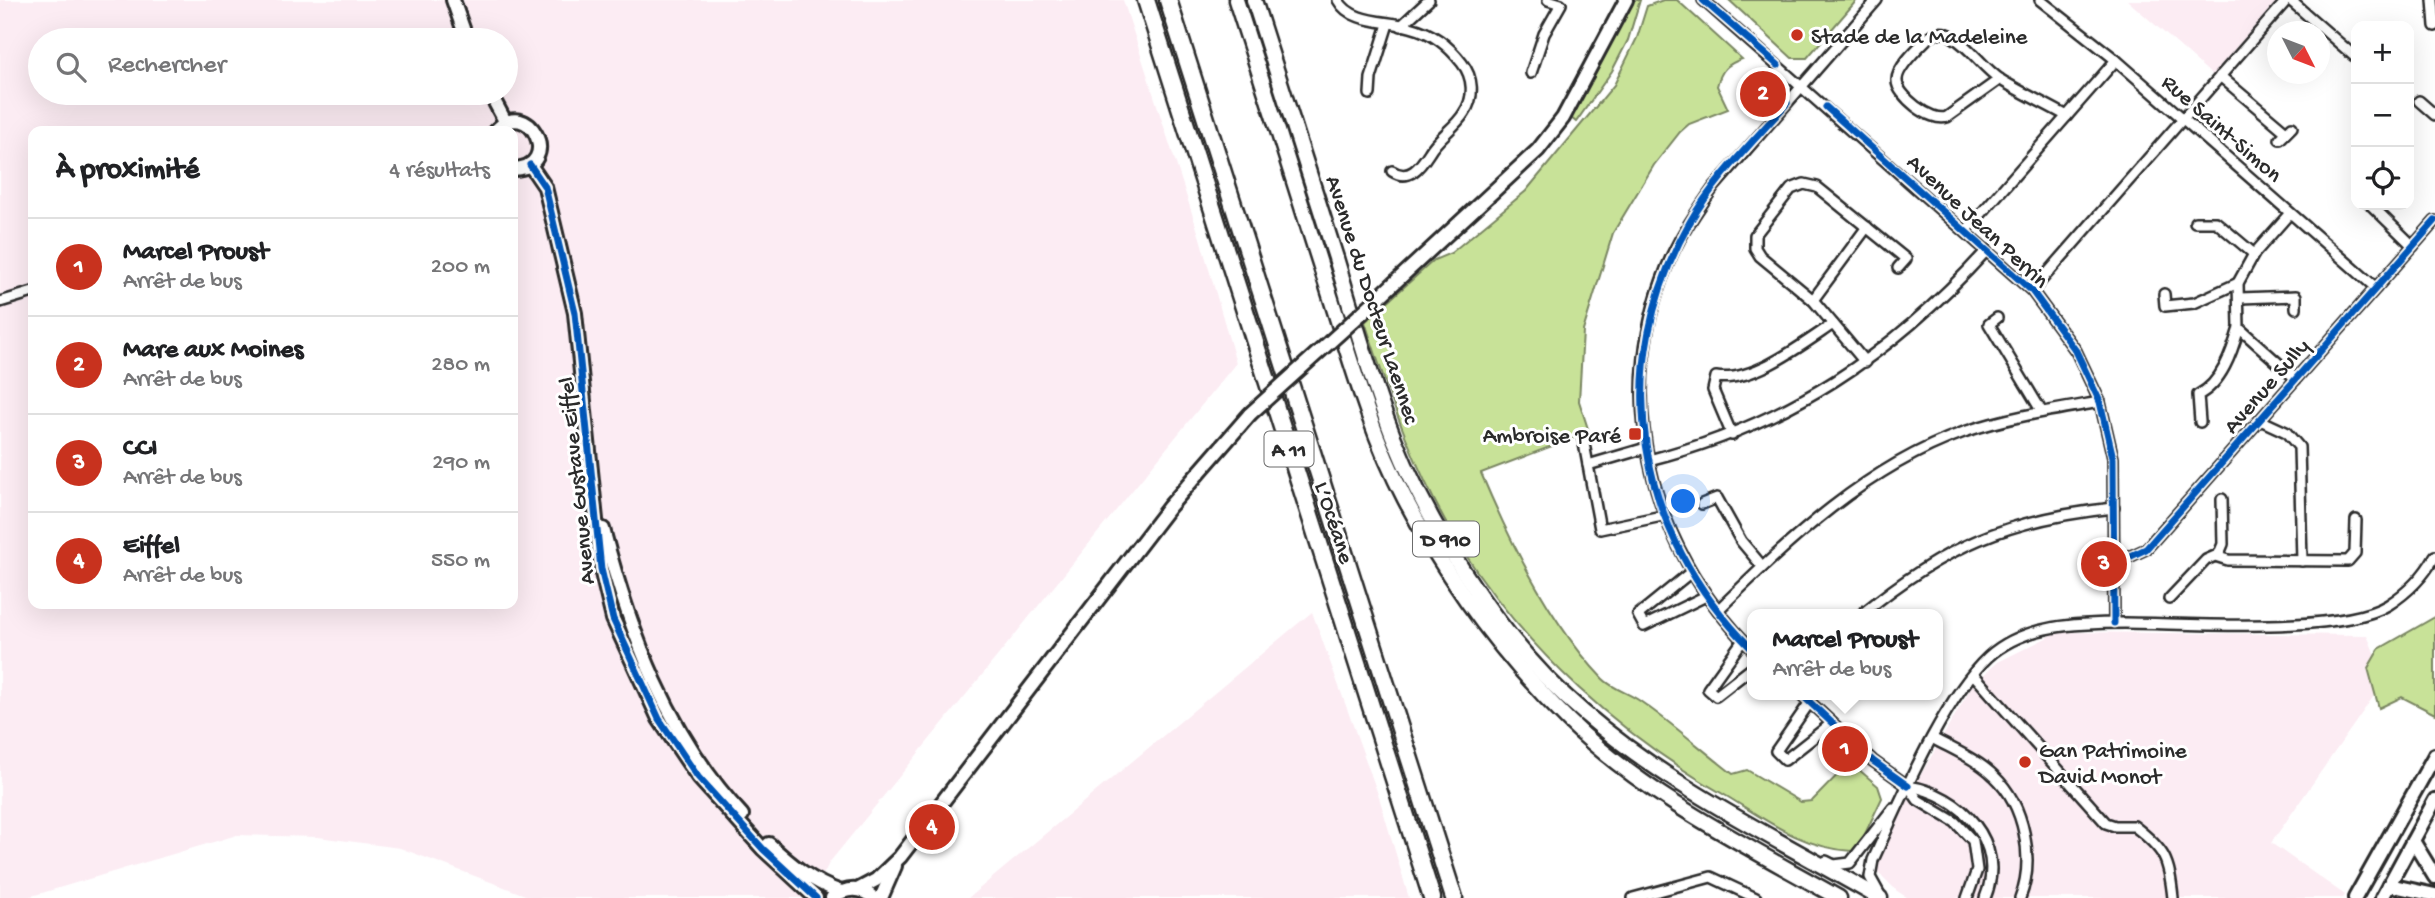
<!DOCTYPE html>
<html lang="fr">
<meta charset="utf-8">
<style>
body{margin:0;font-family:"Gochi Hand",sans-serif;background:#f2f2f2;color:#202124}
.controls{position:absolute;right:21px;top:21px;display:grid;overflow:hidden;border-radius:14px;box-shadow:0 7px 28px #0002}
.controls button{width:63px;height:63px;display:grid;place-items:center;padding:0;border:0;border-bottom:2px solid #e0e0e0;background:#fff;color:#202124;font:35px sans-serif}
.compass{position:absolute;left:2267px;top:21px;width:63px;height:63px;border-radius:50%;background:#fff;box-shadow:0 7px 28px #0002;rotate:132deg}
.you{position:absolute;left:1684px;top:502px;width:24px;height:24px;margin:-18px;border:5px solid #fff;border-radius:50%;background:#1a73e8;box-shadow:0 0 0 10px #1a73e833}
.badge{display:grid;place-items:center;width:46px;height:46px;border-radius:50%;background:#c8321e;color:#fff;font-size:23px;font-weight:700}
.pin{position:absolute;translate:-50% -50%;border:4px solid #fff;box-shadow:0 2px 7px #0006}
.popup{position:absolute;left:1747px;top:609px;width:196px;height:91px;box-sizing:border-box;display:grid;place-content:center;border-radius:14px;background:#fff;filter:drop-shadow(0 2px 5px #0005);font-size:23px;white-space:nowrap;color:#757577}
.popup b{font-size:26px;color:#202124}
.popup::after{content:'';position:absolute;left:50%;top:100%;margin-left:-14px;border:14px solid transparent;border-top-color:#fff}
.list{margin:0;padding:0;list-style:none}
h2{display:flex;justify-content:space-between;align-items:center;height:91px;margin:0;padding:0 28px;font-size:30px}
h2 small{font-size:23px;font-weight:400;color:#757577}
.list li{display:grid;grid-template-columns:46px 1fr auto;gap:21px;align-items:center;box-sizing:border-box;height:98px;padding:0 28px;border-top:2px solid #e0e0e0}
.list b{display:block;font-size:26px;white-space:nowrap}
.list p{margin:0;font-size:23px;white-space:nowrap;color:#757577}
.list em{font-size:23px;font-style:normal;color:#757577}
.icon{flex:none;width:38px;height:38px;fill:none;stroke:currentColor;stroke-width:2;stroke-linecap:round;stroke-linejoin:round}
.map{position:relative;flex:none;width:2435px;height:898px;overflow:hidden}
.search{position:absolute;background:#fff;box-shadow:0 7px 28px #0002;left:28px;top:28px;width:490px;height:77px;display:flex;align-items:center;gap:18px;box-sizing:border-box;padding:0 24px;border-radius:38px;color:#757577;font-size:26px}
.panel{position:absolute;background:#fff;box-shadow:0 7px 28px #0002;left:28px;top:126px;width:490px;height:483px;border-radius:14px}
.map>svg:first-child{display:block}
.built{fill:#fcecf3;fill-rule:evenodd}
.green{fill:#c8e298;stroke:#7a8662;stroke-width:2}
.lines{fill:none;stroke-linecap:round;stroke-linejoin:round}
.street-casing{stroke:#2b2b2b;stroke-width:14}
.secondary-casing{stroke:#2b2b2b;stroke-width:18}
.primary-casing{stroke:#2b2b2b;stroke-width:19}
.highway-casing{stroke:#2b2b2b;stroke-width:21}
.street{stroke:#fff;stroke-width:9}
.secondary{stroke:#fff;stroke-width:12}
.primary{stroke:#fff;stroke-width:14}
.highway{stroke:#fff;stroke-width:16}
.secondary-bridge-casing{stroke:#2b2b2b;stroke-width:18;stroke-linecap:butt}
.secondary-bridge{stroke:#fff;stroke-width:12}
.cycleway-casing{stroke:#fff;stroke-width:11}
.cycleway{stroke:#0057b8;stroke-width:7}
.poi-dot{fill:#c8321e;stroke:#fff;stroke-width:2.5}
.labels{text-anchor:middle;stroke-width:6;stroke-linejoin:round;paint-order:stroke}
.shield{fill:#fff;stroke:#6b6b6b;stroke-width:2}
.shield-label{font-size:21px;font-weight:bold;fill:#2b2b2b}
.poi-label{font-size:23px;fill:#2b2b2b;stroke:#fff;text-anchor:start}
.street-label{font-size:23px;fill:#2b2b2b;stroke:#fff}
</style>
<div class="map">
<svg width="2435" height="898" viewBox="0 0 2435 898">
<rect width="100%" height="100%" fill="#fff"/>
<filter id="ink" filterUnits="userSpaceOnUse"><feTurbulence type="fractalNoise" baseFrequency=".0143" numOctaves="2"/><feDisplacementMap in="SourceGraphic" scale="14" xChannelSelector="R" yChannelSelector="G"/><feConvolveMatrix kernelMatrix="1 2 1 2 8 2 1 2 1" color-interpolation-filters="sRGB"/></filter>
<g filter="url(#ink)">
<g class="built">
<path d="M0 0H1123L1200 238 1236 363 829 863 812 898H533L400 848 318 837 237 835 25 898H0ZM40 40H506V93H40ZM33 131H513V604H33Z"/>
<path d="M2127 0H2278L2212 75Z"/>
<path d="M1312 612 1379 797 1409 898H968Z"/>
<path d="M2058 632 2367 635 2385 680 2271 843 2345 895 2343 898H1908L1897 891 1874 868 1907 799 1973 684 1998 662Z"/>
</g>
<g class="green">
<path d="M1634 0H1640L1628 40 1612 71 1576 122 1570 117Z"/>
<path d="M1663 0H1677L1742 59C1727 64 1721 70 1717 86L1728 109 1689 124 1680 132 1654 165 1613 233 1583 331 1579 401 1589 432 1481 473C1510 542 1551 625 1603 679 1613 689 1629 693 1640 701 1672 723 1702 750 1733 774L1747 770 1801 802 1812 801 1850 762 1878 786 1882 798 1864 836 1852 851C1803 848 1769 822 1728 797 1621 736 1526 651 1460 546 1417 477 1390 399 1365 322L1434 260 1451 253 1526 191 1614 85 1637 38 1647 6Z"/>
<path d="M1729 0H1857L1807 58H1792Z"/>
<path d="M2435 617V714L2402 697 2379 708 2368 668 2379 649Z"/>
</g>
<g class="lines">
<g class="street-casing">
<g id="street">
<path d="M1338 0C1351 24 1386 20 1410 27 1433 33 1448 45 1462 63 1473 77 1475 97 1464 113 1455 128 1438 137 1429 153 1420 167 1409 182 1392 171"/>
<path d="M1703 0 2032 291 2076 351 2100 402 2113 458 2114 623"/>
<path d="M2040 0 2116 60 2376 288"/>
<path d="M2290 0 2354 56"/>
<path d="M2433 0 2435 26"/>
<path d="M1401 26 1429 0"/>
<path d="M1531 73 1544 34 1561 4 1548 0"/>
<path d="M2220 76 2286 132"/>
<path d="M2000 79 1947 117C1931 123 1896 95 1897 80 1897 67 1919 47 1928 38 1935 31 1945 31 1953 37 1971 48 1983 68 2001 80 2022 93 2046 104 2067 116"/>
<path d="M1370 94 1371 78 1388 24"/>
<path d="M2419 101 2435 115"/>
<path d="M2280 139 2292 127"/>
<path d="M2371 205 2413 246"/>
<path d="M2290 213 2254 254 2238 283 2239 328 2296 379"/>
<path d="M2195 222H2216L2254 254"/>
<path d="M1966 231 2116 60"/>
<path d="M2032 291 2287 0"/>
<path d="M2164 294 2165 306 2194 303 2238 283"/>
<path d="M2240 298 2296 296V308"/>
<path d="M1813 300 1867 227"/>
<path d="M0 302 33 292"/>
<path d="M1997 318 1989 324 2042 412"/>
<path d="M1865 362 1813 300 1760 256 1755 248V235L1791 189 1804 184 1817 187 1906 259 1898 268"/>
<path d="M2260 420 2286 432 2299 447 2302 561"/>
<path d="M2200 422 2198 395C2222 383 2232 352 2239 328"/>
<path d="M1732 435 1713 390 1716 377C1753 383 1803 344 1833 324"/>
<path d="M1583 438 1588 465"/>
<path d="M1646 448 1588 465 1600 529 1662 516"/>
<path d="M1649 460C1787 425 1892 355 1987 250"/>
<path d="M1702 504 1717 498 1741 541 1762 566"/>
<path d="M2114 556H2131L2146 549 2435 221"/>
<path d="M2218 556 2223 544 2222 499"/>
<path d="M1691 572 1638 615 1644 626 1706 596"/>
<path d="M2169 599 2206 560 2215 556 2228 560 2348 561 2355 553 2356 520"/>
<path d="M1718 610C1791 539 1866 467 1964 432 2008 417 2054 410 2100 402"/>
<path d="M1862 614C1944 546 2008 519 2114 508"/>
<path d="M1743 640 1708 689 1716 696 1752 668"/>
<path d="M1752 649C1648 546 1610 391 1672 255 1683 231 1698 209 1714 187L1877 0"/>
<path d="M1974 675 2106 823 2115 826H2134C2165 850 2169 859 2173 898"/>
<path d="M1802 695 1873 761 1908 786 1918 800 1955 822 1973 841 1977 870 1967 898"/>
<path d="M1810 702 1776 751 1785 760 1832 723"/>
<path d="M1934 739C1954 750 1978 760 1994 776 2025 805 2035 860 2020 898"/>
<path d="M1908 786C1961 794 2008 843 1985 898"/>
<path d="M1826 861 1834 865 1850 863 1893 808"/>
<path d="M1880 895 1870 877 1873 860C1900 802 1943 699 1988 657 2024 624 2079 623 2125 623 2186 623 2339 635 2388 605 2407 593 2424 576 2435 556"/>
<path d="M1633 898 1711 877 1756 898"/>
</g>
</g>
<g class="secondary-casing">
<g id="secondary">
<path d="M453 0 467 40"/>
<path d="M490 93 506 123"/>
<path d="M495 131C530 93 564 168 513 169"/>
<path d="M530 165 545 187 575 313 601 569 613 619 659 719 698 777 763 849 816 898"/>
<path d="M1363 312 1538 150 1563 118 1626 0"/>
<path d="M603 529C630 632 668 736 742 815"/>
<path d="M2413 841 2435 877"/>
<path d="M769 844C790 864 812 882 841 892"/>
<path d="M2389 885 2435 895"/>
<path d="M859 889 876 880 900 857 1169 507 1250 414"/>
<path d="M832 898C846 887 861 887 874 898"/>
<path d="M881 898 895 866"/>
<path d="M2355 898 2435 755"/>
<path d="M2382 898 2435 800"/>
</g>
</g>
<g class="primary-casing">
<g id="primary">
<path d="M1236 0C1267 95 1297 191 1327 286 1350 358 1370 432 1405 499 1448 581 1503 656 1569 721 1645 796 1747 846 1839 898"/>
<path d="M1254 0C1282 86 1309 172 1336 258 1351 308 1365 358 1382 407 1420 515 1495 637 1583 712 1671 788 1779 840 1880 898"/>
</g>
</g>
<g class="highway-casing">
<g id="highway">
<path d="M1146 0 1432 898"/>
<path d="M1168 0 1454 898"/>
</g>
</g>
<use href="#street" class="street"/>
<use href="#secondary" class="secondary"/>
<use href="#primary" class="primary"/>
<use href="#highway" class="highway"/>
<g class="secondary-bridge-casing">
<path id="secondary-bridge" d="M1250 414 1363 312"/>
</g>
<use href="#secondary-bridge" class="secondary-bridge"/>
<g class="cycleway-casing">
<g id="cycleway">
<path d="M1703 0 1778 65"/>
<path d="M1826 107 2032 291 2076 351 2100 402 2113 458 2114 623"/>
<path d="M530 165 545 187 575 313 601 569 613 619 659 719 698 777 763 849 816 898"/>
<path d="M2114 556H2131L2146 549 2435 221"/>
<path d="M1752 649C1635 533 1608 366 1690 222 1715 178 1754 141 1787 103"/>
<path d="M1802 695 1873 761 1908 786"/>
</g>
</g>
<use href="#cycleway" class="cycleway"/>
</g>
</g>
<g class="poi-dot">
<circle cx="1797" cy="35" r="7"/>
<rect x="1628" y="427" width="14" height="14" rx="3.5"/>
<circle cx="2025" cy="762" r="7"/>
</g>
<g class="labels">
<g class="shield">
<rect x="1264.5" y="431.5" width="49" height="35" rx="5"/>
<rect x="1413" y="521.5" width="66" height="35" rx="5"/>
</g>
<g class="shield-label">
<text x="1289" y="456">A 11</text>
<text x="1446" y="546">D 910</text>
</g>
<g class="poi-label">
<text x="1811" y="43">Stade de la Madeleine</text>
<text x="1621" y="442" text-anchor="end">Ambroise Paré</text>
<text x="2039" y="757">Gan Patrimoine<tspan x="2039" dy="26">David Monot</tspan></text>
</g>
<g class="street-label">
<text transform="translate(2223 127) rotate(41)" y="8">Rue Saint-Simon</text>
<text transform="translate(1979 220) rotate(43)" y="8">Avenue Jean Perrin</text>
<text transform="translate(1374 299) rotate(72)" y="8">Avenue du Docteur Laennec</text>
<text transform="translate(2265 385) rotate(-49)" y="8">Avenue Sully</text>
<text transform="translate(575 481) rotate(-96)" y="8">Avenue Gustave Eiffel</text>
<text transform="translate(1336 522) rotate(72)" y="8">L’Océane</text>
</g>
</g>
</svg>
<div class="controls">
<button>+</button>
<button>−</button>
<button><svg class="icon" aria-label="locate" viewBox="0 0 24 24"><circle cx="12" cy="12" r="6"/><path d="M12 2v4M12 18v4M2 12h4M18 12h4"/></svg></button>
</div>
<svg class="compass" viewBox="-18 -18 36 36"><path d="M0-13l5 13h-10z" fill="#e53935"/><path d="M0 13l5-13h-10z" fill="#757577"/></svg>
<div class="you"></div>
<div class="pin badge" style="left:1845px;top:749px">1</div>
<div class="popup"><b>Marcel Proust</b>Arrêt de bus</div>
<div class="pin badge" style="left:1763px;top:94px">2</div>
<div class="pin badge" style="left:2104px;top:564px">3</div>
<div class="pin badge" style="left:932px;top:827px">4</div>
<div class="search"><svg class="icon" aria-label="search" viewBox="0 0 24 24"><circle cx="10" cy="10" r="6"/><path d="M15 15l6 6"/></svg>Rechercher</div>
<section class="panel">
<h2>À proximité<small>4 résultats</small></h2>
<ul class="list">
<li><span class="badge">1</span><div><b>Marcel Proust</b><p>Arrêt de bus</p></div><em>200 m</em></li>
<li><span class="badge">2</span><div><b>Mare aux Moines</b><p>Arrêt de bus</p></div><em>280 m</em></li>
<li><span class="badge">3</span><div><b>CCI</b><p>Arrêt de bus</p></div><em>290 m</em></li>
<li><span class="badge">4</span><div><b>Eiffel</b><p>Arrêt de bus</p></div><em>550 m</em></li>
</ul>
</section>
</div>
